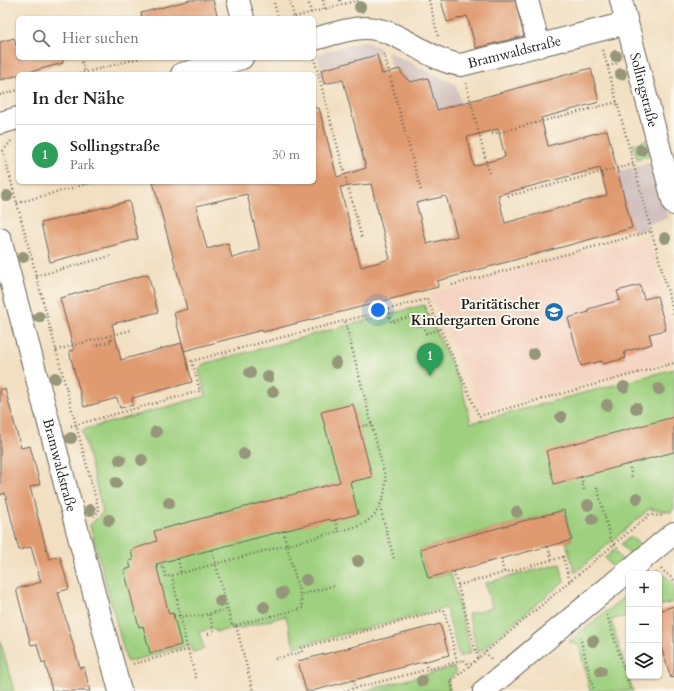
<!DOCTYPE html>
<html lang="de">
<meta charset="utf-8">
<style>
body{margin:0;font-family:Cardo,serif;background:#f2f2f2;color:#222}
.controls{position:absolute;right:12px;bottom:12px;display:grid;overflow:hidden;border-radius:6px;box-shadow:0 1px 3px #0004}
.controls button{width:36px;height:36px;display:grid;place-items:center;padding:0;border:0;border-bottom:1px solid #e0e0e0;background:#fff;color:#222;font:20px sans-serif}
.you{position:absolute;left:378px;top:310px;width:14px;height:14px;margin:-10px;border:3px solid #fff;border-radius:50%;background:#1a73e8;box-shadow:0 0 0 6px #1a73e833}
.badge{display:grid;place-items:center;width:26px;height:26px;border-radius:50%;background:#1f6fb2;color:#fff;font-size:13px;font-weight:700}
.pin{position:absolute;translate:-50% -33px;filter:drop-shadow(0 1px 2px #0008)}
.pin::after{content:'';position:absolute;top:21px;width:14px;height:12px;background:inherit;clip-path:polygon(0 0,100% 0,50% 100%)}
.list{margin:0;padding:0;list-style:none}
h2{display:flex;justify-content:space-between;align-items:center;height:52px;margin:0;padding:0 16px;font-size:17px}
h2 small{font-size:13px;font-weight:400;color:#767676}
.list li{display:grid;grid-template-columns:26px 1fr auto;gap:12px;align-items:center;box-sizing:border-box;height:60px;padding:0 16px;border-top:1px solid #e0e0e0}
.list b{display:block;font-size:15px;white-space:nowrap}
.list p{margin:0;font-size:13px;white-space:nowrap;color:#767676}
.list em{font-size:13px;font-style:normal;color:#767676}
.icon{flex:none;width:22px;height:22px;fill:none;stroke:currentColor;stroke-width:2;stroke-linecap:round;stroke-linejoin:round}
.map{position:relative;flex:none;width:674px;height:691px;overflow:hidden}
.search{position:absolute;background:#fff;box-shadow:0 1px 3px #0004;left:16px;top:16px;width:300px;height:44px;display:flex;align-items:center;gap:10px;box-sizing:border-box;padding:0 14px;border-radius:6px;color:#767676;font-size:15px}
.panel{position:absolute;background:#fff;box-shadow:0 1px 3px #0004;left:16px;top:72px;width:300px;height:112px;border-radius:6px}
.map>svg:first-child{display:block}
.built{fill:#f5d3c2}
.industrial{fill:#d1c0bd}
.green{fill:#9ed07f;stroke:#5d764e}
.building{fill:#e09a6f;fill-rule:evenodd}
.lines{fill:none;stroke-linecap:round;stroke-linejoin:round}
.minor-casing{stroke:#676056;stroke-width:24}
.path{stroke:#676056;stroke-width:2.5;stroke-dasharray:1 3;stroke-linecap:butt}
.minor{stroke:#fff;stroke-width:22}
.tree{fill:#96967a}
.labels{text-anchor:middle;stroke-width:4;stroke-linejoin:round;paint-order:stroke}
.street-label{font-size:14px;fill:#1c1c1c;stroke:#fbf7ec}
.poi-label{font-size:14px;font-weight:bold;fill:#1c1c1c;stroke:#fbf7ec;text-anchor:end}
</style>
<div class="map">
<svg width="674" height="691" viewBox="0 0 674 691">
<rect width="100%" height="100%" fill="#fbf7ec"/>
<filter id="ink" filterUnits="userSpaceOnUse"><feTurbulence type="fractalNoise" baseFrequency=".025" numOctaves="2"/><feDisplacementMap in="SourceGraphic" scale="8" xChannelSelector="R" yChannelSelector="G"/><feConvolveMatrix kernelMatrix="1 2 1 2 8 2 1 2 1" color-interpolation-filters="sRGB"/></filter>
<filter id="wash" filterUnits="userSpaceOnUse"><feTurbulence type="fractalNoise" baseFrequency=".012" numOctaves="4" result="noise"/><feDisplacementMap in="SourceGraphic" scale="16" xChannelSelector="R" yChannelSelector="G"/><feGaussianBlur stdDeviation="0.9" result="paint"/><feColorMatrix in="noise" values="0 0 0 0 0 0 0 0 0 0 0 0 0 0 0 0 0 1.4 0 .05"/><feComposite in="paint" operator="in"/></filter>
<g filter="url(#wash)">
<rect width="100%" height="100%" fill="#f2dfc1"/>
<path class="built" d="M648 235 674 330V359L483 410 430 294Z"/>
<g class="industrial">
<path d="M364 41 379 47 381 54 377 55 381 70 325 85 317 54Z"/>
<path d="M387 51 456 85 465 119 408 134Z"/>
<path d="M653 162 668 218 646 224 647 229 633 233 632 228 613 218 602 176Z"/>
</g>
<g class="green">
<path d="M647 140 651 155 637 159 633 144Z"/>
<path d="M424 305 462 388 471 423 674 369V509L671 512 649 509 575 573 566 542 572 540 564 510 420 549 428 578 451 573 471 653 459 657 446 608 294 647 286 616 241 628 230 629 216 632 214 628 199 632 204 649 193 652 191 645 127 662 90 525 103 512 82 430 206 396 199 370 203 364Z"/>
<path d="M631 536 641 547 634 560 621 544Z"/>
<path d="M614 550 627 566 614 569 605 558Z"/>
<path d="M560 564 564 581 478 653 468 614 492 608 485 583Z"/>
<path d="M658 569 674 584V602L659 606V574H652Z"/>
<path d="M629 593V615L611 620 633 691H590L579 646 569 641Z"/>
<path d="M0 640 14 691H0Z"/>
<path d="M454 667 456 673 448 680 450 691H364Z"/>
</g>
<g id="blocks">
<g class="building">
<path d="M190 0H213L218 18H142L141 13Z"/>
<path d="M441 0H515L524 36 476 48 467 16 447 22Z"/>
<path d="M14 38 16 46H18V58H63V63L0 80V42Z"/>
<path d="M377 55 382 74 400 69 402 74 410 82 428 78 437 110 591 68 599 102 541 118 548 146 607 130 632 228 437 281 438 287 263 332 262 330 184 351 174 313 187 309 153 182H314V108H319L337 177 366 168 343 80 324 84 321 70ZM498 129 505 157 474 166 467 137ZM600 168 607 195 505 223 498 195ZM371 184 390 259 361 267 340 187ZM247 194 260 250 232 258 228 243 207 249 196 206ZM446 196 457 236 427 244 416 203Z"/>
<path d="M129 201 138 239 50 262 41 223Z"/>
<path d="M148 274 158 312 112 324 121 360 182 343 192 382 132 398 133 405 120 408 117 398 84 407 69 351 74 350 60 298Z"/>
<path d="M640 285 644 299 657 296 666 330 649 334 652 344 624 352 626 358 603 364 602 361 581 366 568 318 589 312 588 309 620 300 617 291Z"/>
<path d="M0 389H5L21 448 30 446 40 484 30 487 49 559 60 556 69 589 58 592 80 668 84 667 90 691H52L45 662 42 663 37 644 31 645 16 589 41 582 31 547 19 550 5 493 0 495Z"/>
<path d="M353 404 372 477 350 482 358 514 331 521 330 519 156 564 169 614 173 613 181 645 150 653 143 626 139 627 124 570 131 568 129 561 133 560 131 550 157 541 154 531 340 482 321 412Z"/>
<path d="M674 417V452L554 484 546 451Z"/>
<path d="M564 510 572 540 428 578 420 549Z"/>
<path d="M674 606V677L671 678 659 641V611Z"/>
<path d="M440 624 449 655 312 691H306L298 661Z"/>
</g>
</g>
</g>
<g filter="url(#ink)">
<use href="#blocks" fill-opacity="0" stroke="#676056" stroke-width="1"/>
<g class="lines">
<g class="minor-casing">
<g id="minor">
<path d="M238 0 243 18"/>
<path d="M527 0 539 46"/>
<path id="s1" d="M621 0 674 204"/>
<path id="s2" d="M314 39C330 35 348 28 365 28 399 28 428 61 461 65L627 23"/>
<path d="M182 74 242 58"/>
<path d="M0 123 18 118"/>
<path id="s3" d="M0 239 120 691"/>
<path d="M484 691 674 533"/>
</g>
</g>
<g class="path">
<path d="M290 0 294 17"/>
<path d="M308 0 311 13"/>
<path d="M323 0 325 9"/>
<path d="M340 0 341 5"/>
<path d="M429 0 438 36"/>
<path d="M274 3 278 18"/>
<path d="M291 18 359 0"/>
<path d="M603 50 674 315"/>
<path d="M384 54 421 191"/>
<path d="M81 58 85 73"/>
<path d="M314 58 362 239"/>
<path d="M608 66 618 63"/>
<path d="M79 74 140 58"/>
<path d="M17 75 18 79"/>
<path d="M466 83 489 173"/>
<path d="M0 95 18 90"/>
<path d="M492 134 617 102"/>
<path d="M11 141 3 151 99 511 94 516"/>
<path d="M508 196 634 164"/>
<path d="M17 203 94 182"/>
<path d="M36 276 111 256"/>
<path d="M452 285 652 231"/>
<path d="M388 309 391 322 413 316 416 327 424 325 426 333 441 329"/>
<path d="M94 346 112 341 110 336"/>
<path d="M56 350 131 330"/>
<path d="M71 426 200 391 192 361 427 299 479 416 674 363"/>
<path d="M359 427 372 424"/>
<path d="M629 464 632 478"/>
<path d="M581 477 584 490"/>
<path d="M597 487 611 540 621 552"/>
<path d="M380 507 394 559"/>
<path d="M335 520 338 532"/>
<path d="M283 531 300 595 336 585"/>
<path d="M548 547 552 560"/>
<path d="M212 550 232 626 236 625 253 691"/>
<path d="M178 559 181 573"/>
<path d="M501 559 504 573"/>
<path d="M157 567 163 566 166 577 359 526C378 518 385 499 386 480L345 321"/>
<path d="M661 569 674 580"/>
<path d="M454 572 478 659"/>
<path d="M458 585 563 557 570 582"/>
<path d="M607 615 631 691"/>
<path d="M174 616H200L227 609"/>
<path d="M236 625 303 608 300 595"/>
<path d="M208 634 214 633 209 613"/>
<path d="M580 637 594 691"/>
<path d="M188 650 196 678"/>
<path d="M485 652 492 660"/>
<path d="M275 659 302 652 301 648 444 610 457 661"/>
<path d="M425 662 427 669"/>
<path d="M133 664 188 650C181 625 178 601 172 576"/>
<path d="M353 680 355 688"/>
<path d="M344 691 464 660 470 666"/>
<path d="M453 691 451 681 649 515 662 516"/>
</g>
<use href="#minor" class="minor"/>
</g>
<g class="tree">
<circle cx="360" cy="7" r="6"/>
<circle cx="616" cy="56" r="6"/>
<circle cx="621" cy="74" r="6"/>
<circle cx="641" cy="150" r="6"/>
<circle cx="7" cy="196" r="6"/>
<circle cx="665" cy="238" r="6"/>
<circle cx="23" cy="257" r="6"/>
<circle cx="39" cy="317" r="6"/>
<circle cx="534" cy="354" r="6"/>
<circle cx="336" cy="363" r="6"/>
<circle cx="250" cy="373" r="6"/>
<circle cx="268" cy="377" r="6"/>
<circle cx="55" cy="378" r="6"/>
<circle cx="624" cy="387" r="6"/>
<circle cx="659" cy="389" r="6"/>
<circle cx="273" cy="392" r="6"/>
<circle cx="607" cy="405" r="6"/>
<circle cx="636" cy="408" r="6"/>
<circle cx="561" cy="417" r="6"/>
<circle cx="156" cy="432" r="6"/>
<circle cx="71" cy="438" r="6"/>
<circle cx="244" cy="454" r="6"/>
<circle cx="120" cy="460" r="6"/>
<circle cx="142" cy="460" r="6"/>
<circle cx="116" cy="483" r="6"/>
<circle cx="637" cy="498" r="6"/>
<circle cx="169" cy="503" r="6"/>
<circle cx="588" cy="505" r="6"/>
<circle cx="90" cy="510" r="6"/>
<circle cx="517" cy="512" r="6"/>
<circle cx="592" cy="519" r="6"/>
<circle cx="109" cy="520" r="6"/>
<circle cx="358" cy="561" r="6"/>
<circle cx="306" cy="580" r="6"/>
<circle cx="282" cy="593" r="6"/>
<circle cx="220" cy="601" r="6"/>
<circle cx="264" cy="607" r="6"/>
<circle cx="593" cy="641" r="6"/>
<circle cx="601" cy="671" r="6"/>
<circle cx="422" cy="681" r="6"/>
</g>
</g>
<defs>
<g id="school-disc" transform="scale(1)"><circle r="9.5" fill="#1f6fb2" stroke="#fbf7ec"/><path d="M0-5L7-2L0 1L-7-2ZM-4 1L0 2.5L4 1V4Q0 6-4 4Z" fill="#fff"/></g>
</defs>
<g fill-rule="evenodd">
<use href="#school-disc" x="554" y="312"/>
</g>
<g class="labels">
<g class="street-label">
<text dy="5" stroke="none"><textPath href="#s2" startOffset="211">Bramwaldstraße</textPath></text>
<text dy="5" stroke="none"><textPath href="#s1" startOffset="93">Sollingstraße</textPath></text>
<text dy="5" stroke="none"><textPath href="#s3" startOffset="234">Bramwaldstraße</textPath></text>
</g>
<g class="poi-label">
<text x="540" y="309">Paritätischer<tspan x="540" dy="16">Kindergarten Grone</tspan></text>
</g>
</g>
</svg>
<div class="controls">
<button>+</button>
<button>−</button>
<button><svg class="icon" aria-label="layers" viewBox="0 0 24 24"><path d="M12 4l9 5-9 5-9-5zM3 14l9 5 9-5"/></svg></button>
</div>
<div class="you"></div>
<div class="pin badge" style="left:430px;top:376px;background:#2e9e5b">1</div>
<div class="search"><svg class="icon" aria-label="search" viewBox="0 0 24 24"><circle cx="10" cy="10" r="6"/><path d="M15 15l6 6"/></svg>Hier suchen</div>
<section class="panel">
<h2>In der Nähe<small></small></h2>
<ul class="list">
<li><span class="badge" style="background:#2e9e5b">1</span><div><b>Sollingstraße</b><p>Park</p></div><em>30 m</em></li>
</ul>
</section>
</div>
